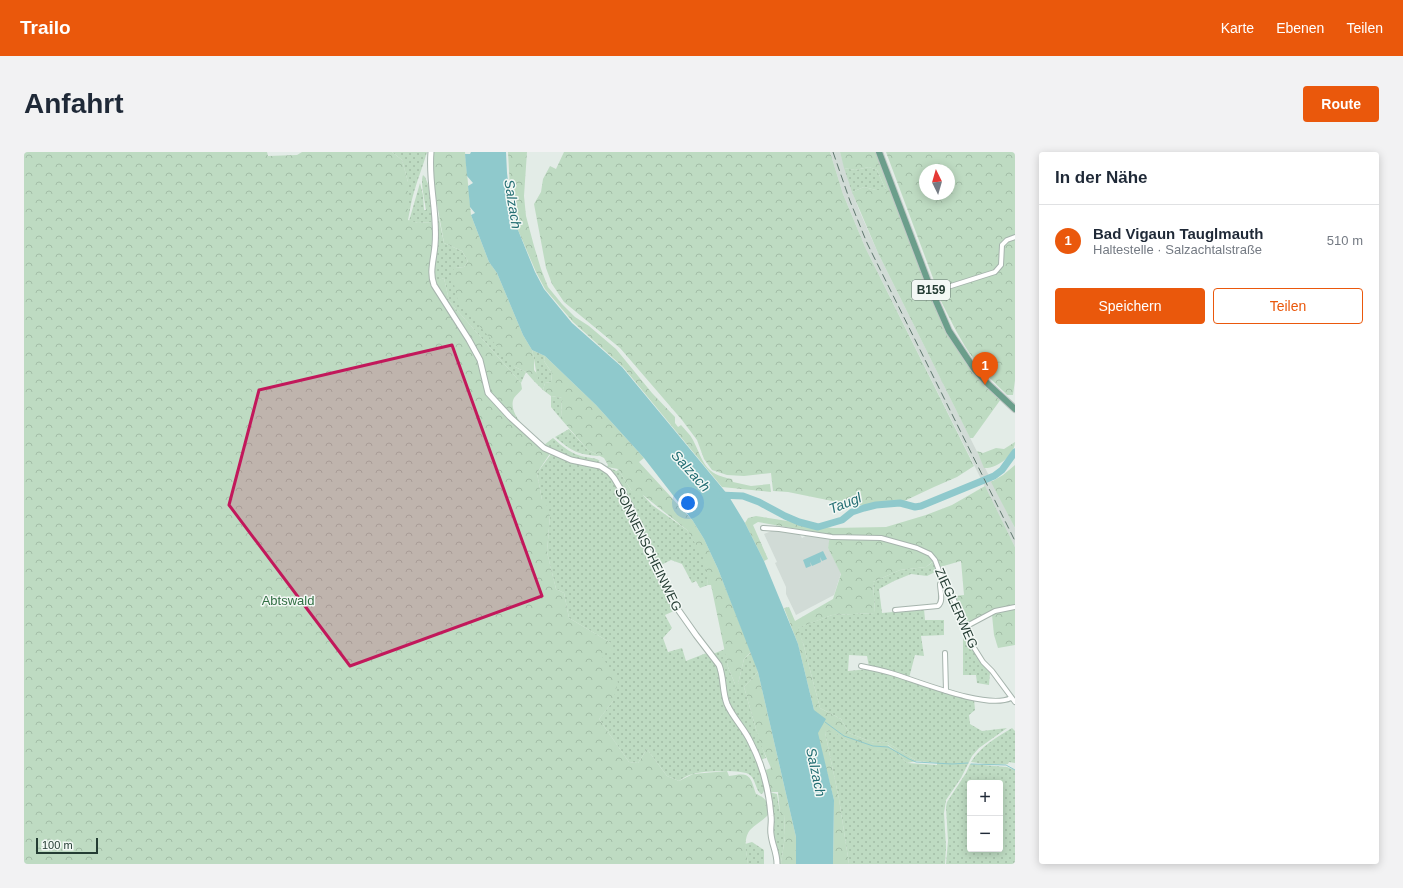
<!DOCTYPE html>
<html lang="de">
<meta charset="utf-8">
<style>
body{margin:0;font-family:Arial,sans-serif;background:#f2f2f3;color:#1f2937}
.controls{position:absolute;right:12px;bottom:12px;display:grid;overflow:hidden;border-radius:4px;box-shadow:0 2px 10px #0003}
.controls button{width:36px;height:36px;display:grid;place-items:center;padding:0;border:0;border-bottom:1px solid #e0e1e3;background:#fff;color:#1f2937;font:20px sans-serif}
.compass{position:absolute;left:895px;top:12px;width:36px;height:36px;border-radius:50%;background:#fff;box-shadow:0 2px 10px #0003;rotate:355deg}
.scale{position:absolute;left:12px;bottom:10px;width:62px;box-sizing:border-box;padding-left:4px;border:2px solid #243c33;border-top:0;font-size:11px;line-height:14px;white-space:nowrap;color:#243c33;-webkit-text-stroke:3px #f3f8f5;paint-order:stroke}
.you{position:absolute;left:664px;top:351px;width:14px;height:14px;margin:-10px;border:3px solid #fff;border-radius:50%;background:#1a73e8;box-shadow:0 0 0 6px #1a73e833}
.badge{display:grid;place-items:center;width:26px;height:26px;border-radius:50%;background:#ea580c;color:#fff;font-size:13px;font-weight:700}
.pin{position:absolute;translate:-50% -33px;filter:drop-shadow(0 1px 2px #0008)}
.pin::after{content:'';position:absolute;top:21px;width:14px;height:12px;background:inherit;clip-path:polygon(0 0,100% 0,50% 100%)}
.list{margin:0;padding:0;list-style:none}
h2{display:flex;justify-content:space-between;align-items:center;height:52px;margin:0;padding:0 16px;font-size:17px}
h2 small{font-size:13px;font-weight:400;color:#747a83}
.list li{display:grid;grid-template-columns:26px 1fr auto;gap:12px;align-items:center;box-sizing:border-box;height:72px;padding:0 16px;border-top:1px solid #e0e1e3}
.list b{display:block;font-size:15px;white-space:nowrap}
.list p{margin:0;font-size:13px;white-space:nowrap;color:#747a83}
.list em{font-size:13px;font-style:normal;color:#747a83}
.actions{display:flex;gap:8px;padding:12px 16px}
.actions a{flex:1;padding:9px 0;border:1px solid #ea580c;border-radius:4px;text-align:center;font-size:14px;color:#ea580c}
.actions .main{background:#ea580c;color:#fff}
.map{position:relative;flex:none;width:991px;height:712px;overflow:hidden;border-radius:4px}
header{display:flex;align-items:center;gap:24px;box-sizing:border-box;height:56px;padding:0 20px;background:#ea580c;color:#fff}
header strong{font-size:19px}
nav{display:flex;gap:22px;margin-inline-start:auto;font-size:14px}
.intro{display:flex;align-items:center;justify-content:space-between;box-sizing:border-box;height:96px;padding:0 24px}
h1{margin:0;font-size:28px}
.button{padding:10px 18px;border-radius:4px;background:#ea580c;color:#fff;font-size:14px;font-weight:700}
main{display:flex;gap:24px;padding:0 24px}
aside{flex:1;background:#fff;border-radius:4px;box-shadow:0 2px 10px #0003}
.map>svg:first-child{display:block}
.built{fill:#d1dbd6}
.grass{fill:url(#grass-dots);fill-rule:evenodd}
.forest{fill:url(#forest-crowns);fill-rule:evenodd}
.water{fill:#8fc9cc}
.lines{fill:none;stroke-linecap:round;stroke-linejoin:round}
.stream{stroke:#8fc9cc;stroke-width:1}
.river{stroke:#8fc9cc;stroke-width:7}
.minor-casing{stroke:#a6b4ad;stroke-width:6}
.tertiary-casing{stroke:#a6b4ad;stroke-width:7}
.primary-casing{stroke:#c2c8c6;stroke-width:8}
.minor{stroke:#fff;stroke-width:4}
.tertiary{stroke:#fff;stroke-width:5}
.primary{stroke:#6b9e8b;stroke-width:6}
.rail{stroke:#5f776e;stroke-width:1;stroke-dasharray:8 4;stroke-linecap:butt}
.marked{fill:#c2185b;fill-opacity:0.2;stroke:#c2185b;stroke-width:3;stroke-linejoin:round}
.labels{text-anchor:middle;stroke-width:3;stroke-linejoin:round;paint-order:stroke}
.shield{fill:#f3f8f5;stroke:#62746d;stroke-width:1}
.shield-label{font-size:12px;font-weight:bold;fill:#243c33}
.street-label{font-size:13px;fill:#243c33;stroke:#f3f8f5}
.park-label{font-size:13px;fill:#316f43;stroke:#f3f8f5}
.water-label{font-size:14px;font-style:italic;fill:#236e73;stroke:#f3f8f5}
</style>
<header>
<strong>Trailo</strong>
<nav><a>Karte</a><a>Ebenen</a><a>Teilen</a></nav>
</header>
<div class="intro"><h1>Anfahrt</h1><a class="button">Route</a></div>
<main>
<div class="map">
<svg width="991" height="712" viewBox="0 0 991 712">
<defs>
<pattern id="grass-dots" width="8" height="8" patternUnits="userSpaceOnUse"><rect width="8" height="8" fill="#bedbc2"/><path d="M2 2h.1M6 6h.1" fill="none" stroke="#a3bda7" stroke-width="1.8" stroke-linecap="round"/></pattern>
<pattern id="forest-crowns" width="20" height="18" patternUnits="userSpaceOnUse"><rect width="20" height="18" fill="#bedbc2"/><path d="M2 6a3 3 0 1 1 6 0M12 15a3 3 0 1 1 6 0" fill="none" stroke="#a3bda7"/></pattern>
</defs>
<rect width="100%" height="100%" fill="#e3ece7"/>
<g class="built">
<path d="M806 0H816L824 27 835 58 854 101 991 376V395L841 95 819 42Z"/>
<path d="M750 378 775 381 778 386 783 383 806 387 804 396 817 421 810 443 772 463 762 442V435L751 411 753 410 740 382Z"/>
</g>
<g class="grass">
<path d="M368 0H403C399 14 394 26 390 40 387 49 386 59 384 68V30L378 8Z"/>
<path d="M845 15 853 18 862 38H852L840 35 828 40 820 16 831 18Z"/>
<path d="M399 23 401 25 407 39 410 70 394 71 385 69 396 31 399 43 400 58H402C401 49 396 30 399 23Z"/>
<path d="M414 62 420 91 438 99 444 109 440 115 431 116 491 215 502 220 497 231 425 149 420 126 410 130 409 120 412 99Z"/>
<path d="M508 198 521 204 520 209 528 221 527 230 521 231 519 238 509 228H514C511 218 511 208 508 198Z"/>
<path d="M527 244 538 246 537 267 527 255Z"/>
<path d="M545 277 564 298 576 304C555 303 547 299 531 285Z"/>
<path d="M529 286C537 293 545 300 554 303 561 306 572 305 576 309L572 311 540 304 520 293Z"/>
<path d="M527 302 542 308 578 317 587 325 602 349 652 458 641 463 648 476 639 486 644 500 658 496 662 509 685 500 696 518 699 544 722 584 739 621 741 636 739 641 737 642C731 637 732 628 726 623 719 617 679 619 669 622 664 623 659 626 655 629L643 624 623 597 614 611 605 610 575 567 589 549 575 501 587 491 545 466 540 441 532 437 523 400 526 363 518 348 513 321Z"/>
<path d="M583 315 593 319 594 317 607 338 619 343 628 353 663 378 681 406 684 433 676 436 672 429 668 431 658 412 647 408 633 415 597 334Z"/>
<path d="M910 409 913 419 903 424 887 422 870 429 855 437 858 461 900 457 901 468H920V483L897 484 900 504 891 503 885 526 845 515 843 504 825 503 824 519 844 517 866 521 950 547 951 558 945 563 946 572 958 579 983 576 955 596 948 604 937 626 922 648 920 661 922 695 921 712H825L815 647 801 580 808 578 824 589 863 593 873 600 883 611 913 613V611L893 609 862 590 850 591 825 581 817 567 796 556 779 491 773 476 808 463 851 461 849 430 876 418 902 415Z"/>
<path d="M939 473 966 520 965 533 953 531 952 523H939Z"/>
<path d="M701 497 704 515 711 532H714L720 507 728 500 734 520 720 535 732 577 742 606 736 608 707 558 689 502Z"/>
<path d="M988 576 991 579V611L985 610 984 612 968 613 947 610C956 595 973 585 988 576Z"/>
<path d="M946 612 983 615 991 618V712H922L924 689 922 655 923 650 942 621ZM946 631H976V697H946Z"/>
<path d="M745 640 753 642 756 661H760L761 684 757 712H754V704L753 695 749 684Z"/>
<path d="M728 690 740 698V712H724L721 692Z"/>
</g>
<g class="forest">
<path d="M0 0H243L244 4 273 3 278 0H368L378 8 384 30V68L394 71 410 70 409 94 405 121 408 130 420 126 425 149 497 231 498 237C496 240 492 243 490 246 481 264 516 291 529 297L513 321 518 348H521L526 363 523 400 532 437 540 441 545 466 587 491 588 501H576L594 530 589 549 575 567 605 610 614 611 623 597 643 624 655 629 669 622 703 619 705 624C726 620 726 623 732 642 742 646 744 650 746 660 741 668 733 671 727 677 718 686 723 702 724 712H0Z"/>
<path d="M407 0H441L447 63 465 110 473 121 499 183 508 198 510 206V218L514 223V228H509L502 220 491 215 434 149 427 120 431 116 440 115 444 109 438 99 420 91 410 35 405 22 403 12Z"/>
<path d="M484 0H503L500 44 502 64 510 94 517 117 524 135 538 152 551 165 565 174 592 197 628 241 651 265V271L654 275 657 273C661 278 666 282 669 288 680 310 680 322 708 327L709 330 727 334 746 332 747 340 698 335 599 215 549 170 521 137 512 120 494 78 486 37Z"/>
<path d="M540 0H806L819 42 841 95 950 314 933 325 910 335 876 351 838 353 823 352 764 340 749 339 747 321 720 324 703 323 688 318 680 307 673 288 658 268 596 196 540 150 528 132 522 116 510 52 517 40 519 27 526 14 532 17Z"/>
<path d="M816 0H852L921 176 940 208 957 229 977 247 949 286H946L854 101 828 40 840 35 852 38H862L853 18 845 15 831 18 820 16Z"/>
<path d="M862 0H991V228L989 243H983C972 232 960 221 951 209 937 190 927 169 916 147L915 142 918 139 953 128 952 125 915 136 912 134ZM901 18H925V42H901Z"/>
<path d="M521 204 572 253 620 306 615 310 669 369 680 387 694 417 727 500 720 507 714 532H711L704 515 687 433H684L680 406 663 378 619 343 616 345 607 338 594 317 583 315 584 313 580 306 564 298 537 267 538 246 527 244 519 238 521 231 527 230 528 221 520 209Z"/>
<path d="M991 290C991 303 973 317 960 316L953 299 959 301 972 296 980 297Z"/>
<path d="M991 313V376L967 330 979 323Z"/>
<path d="M961 334 991 395V453C974 455 960 462 945 471L942 469 931 444 940 443 937 409 916 415 913 406 902 415 876 418 849 430 851 461 808 463 774 476 779 491 796 556 817 567 825 581 850 591 862 590 893 609 883 611 873 600 864 593 853 600 824 589 808 579 801 580 815 647 825 712H809L810 648 793 581 790 558 774 492 760 456 765 455 771 469 809 447 817 422 804 396 806 383 734 370 729 373 744 407 740 409 721 371 724 366 732 364 808 376 862 375 902 363 928 353Z"/>
<path d="M991 456V493L974 496 970 483 968 463 984 457Z"/>
<path d="M734 520 772 685V712H757L761 684 760 662H756L754 640H745L742 618 747 616 736 591 720 535Z"/>
</g>
<g class="water">
<path d="M447 0H482L483 21 485 37 494 78 511 120 520 137 548 171 598 215 704 343 721 371 740 409 770 482 774 492 790 558 802 567 794 581 810 648 809 712H772V685L734 520 694 417 680 387 669 369 620 306 572 253 521 204 508 198 499 183 473 121 465 110 447 63 451 61 446 55 444 34 449 31 443 24 441 2H446Z"/>
<path d="M799 399 803 407 798 409 796 405 797 410 788 414 786 410 787 414 782 416 779 408Z"/>
</g>
<g class="lines">
<g class="stream">
<path d="M801 570 820 584 849 594 864 595 885 607 892 610 928 612 944 611"/>
<path d="M947 612 982 613 991 618"/>
</g>
<path class="river" d="M695 343 719 344 735 350 761 364 775 370 794 375 818 368 828 360 840 356 852 353 876 351 891 355 897 354 970 324 978 318 991 300"/>
<g class="minor-casing">
<g id="minor">
<path d="M908 140 971 120 977 113 978 93 983 88 991 85"/>
<path d="M739 376 755 377 808 385 857 386 893 396 906 402 911 408 917 424 927 440 947 491 959 510 968 519 991 550"/>
<path d="M871 458 914 454C920 449 916 439 916 432L920 429"/>
<path d="M941 475 971 459 991 455"/>
<path d="M921 501 922 539"/>
<path d="M837 514C847 516 857 518 867 521 894 529 963 558 987 546"/>
</g>
</g>
<g class="tertiary-casing">
<path id="tertiary" d="M407 0C404 31 414 61 411 93 410 107 405 120 410 133L445 188 456 208 464 241 486 265 520 296 547 308 576 314 585 320 590 326 606 353 621 392 639 431 653 456 672 483 695 513C700 525 698 539 703 552 709 566 721 577 727 591 739 614 745 638 747 664 748 670 746 676 747 682 748 693 753 700 753 712"/>
</g>
<g class="primary-casing">
<path id="primary" d="M855 0 908 140 925 179 951 218 964 232 991 257"/>
</g>
<use href="#minor" class="minor"/>
<use href="#tertiary" class="tertiary"/>
<use href="#primary" class="primary"/>
<path class="rail" d="M809 0 826 49 843 91 991 389"/>
</g>
<path class="marked" d="M428 193 518 444 326 514 205 353 235 238Z"/>
<g class="labels">
<rect class="shield" x="888" y="128" width="38" height="20" rx="3"/>
<g class="shield-label">
<text x="907" y="142">B159</text>
</g>
<g class="street-label">
<text transform="translate(625 397) rotate(64)" y="5">SONNENSCHEINWEG</text>
<text transform="translate(933 456) rotate(66)" y="5">ZIEGLERWEG</text>
</g>
<g class="park-label">
<text x="264" y="453">Abtswald</text>
</g>
<g class="water-label">
<text transform="translate(489 52) rotate(81)" y="5">Salzach</text>
<text transform="translate(667 319) rotate(48)" y="5">Salzach</text>
<text transform="translate(821 351) rotate(-22)" y="5">Taugl</text>
<text transform="translate(792 620) rotate(78)" y="5">Salzach</text>
</g>
</g>
</svg>
<div class="controls">
<button>+</button>
<button>−</button>
</div>
<svg class="compass" viewBox="-18 -18 36 36"><path d="M0-13l5 13h-10z" fill="#e53935"/><path d="M0 13l5-13h-10z" fill="#747a83"/></svg>
<div class="scale">100 m</div>
<div class="you"></div>
<div class="pin badge" style="left:961px;top:233px">1</div>
</div>
<aside>
<h2>In der Nähe<small></small></h2>
<ul class="list">
<li><span class="badge">1</span><div><b>Bad Vigaun Tauglmauth</b><p>Haltestelle · Salzachtalstraße</p></div><em>510 m</em></li>
</ul>
<div class="actions"><a class="main">Speichern</a><a>Teilen</a></div>
</aside>
</main>
